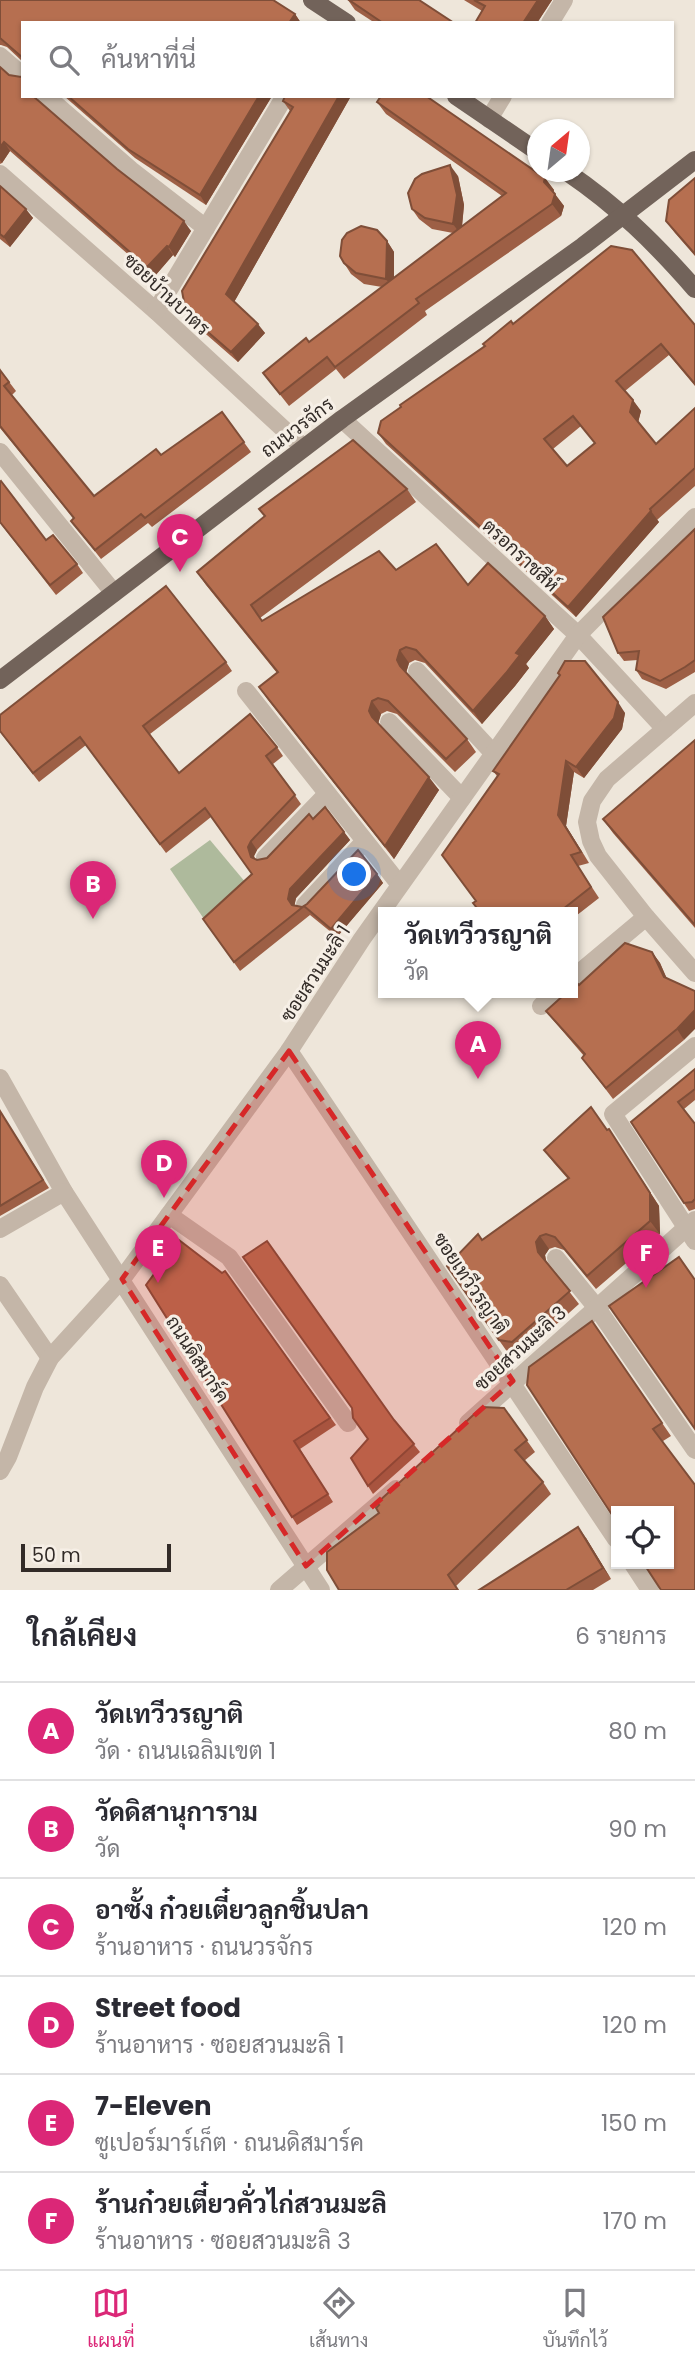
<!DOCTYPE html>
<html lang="th">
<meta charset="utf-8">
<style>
body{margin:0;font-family:Poppins,Sarabun,sans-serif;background:#f2f2f3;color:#2b2b33}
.controls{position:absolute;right:21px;bottom:21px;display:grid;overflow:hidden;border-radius:0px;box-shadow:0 2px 5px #0004}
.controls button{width:63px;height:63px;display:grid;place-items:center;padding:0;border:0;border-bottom:2px solid #e1e1e2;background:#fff;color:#2b2b33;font:35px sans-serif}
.compass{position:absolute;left:527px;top:119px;width:63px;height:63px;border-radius:50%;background:#fff;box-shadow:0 2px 5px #0004;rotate:29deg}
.scale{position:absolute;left:21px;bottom:18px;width:150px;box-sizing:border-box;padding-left:7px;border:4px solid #322b27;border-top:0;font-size:19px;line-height:24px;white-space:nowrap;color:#322b27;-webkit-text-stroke:5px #f6efe6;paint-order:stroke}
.you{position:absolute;left:355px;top:875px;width:24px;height:24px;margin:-18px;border:5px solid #fff;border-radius:50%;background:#1a73e8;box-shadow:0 0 0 10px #1a73e833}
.badge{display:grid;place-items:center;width:46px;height:46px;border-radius:50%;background:#db2777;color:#fff;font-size:23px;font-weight:700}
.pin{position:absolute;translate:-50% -58px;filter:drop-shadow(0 2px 4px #0008)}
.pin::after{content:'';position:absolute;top:37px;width:24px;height:21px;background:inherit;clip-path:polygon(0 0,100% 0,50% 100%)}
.popup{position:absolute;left:378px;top:907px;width:200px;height:91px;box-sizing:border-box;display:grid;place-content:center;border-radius:0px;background:#fff;filter:drop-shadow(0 2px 5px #0005);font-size:23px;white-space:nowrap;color:#7c7c81}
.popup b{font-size:26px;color:#2b2b33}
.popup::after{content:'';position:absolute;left:50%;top:100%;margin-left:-14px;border:14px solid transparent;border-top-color:#fff}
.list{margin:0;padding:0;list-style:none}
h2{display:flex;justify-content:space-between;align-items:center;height:91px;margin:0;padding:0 28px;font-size:30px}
h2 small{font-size:23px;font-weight:400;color:#7c7c81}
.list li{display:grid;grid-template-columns:46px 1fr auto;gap:21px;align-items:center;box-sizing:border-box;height:98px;padding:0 28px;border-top:2px solid #e1e1e2}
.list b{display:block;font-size:26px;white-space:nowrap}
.list p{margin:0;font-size:23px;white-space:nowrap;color:#7c7c81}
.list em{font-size:23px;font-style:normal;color:#7c7c81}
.icon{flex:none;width:38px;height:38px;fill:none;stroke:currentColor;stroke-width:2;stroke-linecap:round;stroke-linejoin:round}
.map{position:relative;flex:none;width:695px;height:1590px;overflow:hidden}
.search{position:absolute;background:#fff;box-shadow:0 2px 5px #0004;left:21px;right:21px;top:21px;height:77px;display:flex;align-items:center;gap:18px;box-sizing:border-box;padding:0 24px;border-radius:0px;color:#7c7c81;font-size:26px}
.sheet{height:679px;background:#fff}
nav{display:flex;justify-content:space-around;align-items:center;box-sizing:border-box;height:98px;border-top:2px solid #e1e1e2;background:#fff;font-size:19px;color:#7c7c81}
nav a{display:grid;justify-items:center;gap:4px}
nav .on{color:#db2777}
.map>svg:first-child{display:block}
.green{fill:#aeba9c}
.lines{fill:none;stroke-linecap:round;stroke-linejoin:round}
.minor{stroke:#c4b6a8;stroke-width:18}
.major{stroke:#72635a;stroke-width:18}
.wall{fill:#9d5f45;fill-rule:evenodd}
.shaded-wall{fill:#7f4e38}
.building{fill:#b66f50;stroke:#7f4e38;stroke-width:2;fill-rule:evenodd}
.marked{fill:#d62828;fill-opacity:0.2;stroke:#d62828;stroke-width:5;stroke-dasharray:14 9;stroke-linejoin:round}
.labels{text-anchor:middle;stroke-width:6;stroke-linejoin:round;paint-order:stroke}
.street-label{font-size:19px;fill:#322b27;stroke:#f6efe6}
</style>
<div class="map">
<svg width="695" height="1590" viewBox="0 0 695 1590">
<rect width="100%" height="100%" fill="#eee6da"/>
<path class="green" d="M210 840 246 883 204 919 170 869Z"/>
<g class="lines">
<g class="minor">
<path d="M550 23 564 0"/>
<path d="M0 56 23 76"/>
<path d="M46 96 131 170 206 228"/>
<path d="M489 119 503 96"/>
<path d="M0 174 156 311 304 448"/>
<path d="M156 311 285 96"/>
<path d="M342 419 578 635 665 729"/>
<path d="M0 452 114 593"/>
<path d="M417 671 494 754"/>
<path d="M246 691 400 885"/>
<path d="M695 703 607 779 592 801 587 822 591 841 598 856 646 917 695 973"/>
<path d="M389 722 462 798"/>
<path d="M265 858 327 794"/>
<path d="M305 905 364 842"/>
<path d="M572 979 646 917"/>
<path d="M541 1006 556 993"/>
<path d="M695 1046 613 1114 695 1241"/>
<path d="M289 1051 616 1539"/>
<path d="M0 1078 64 1192 321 1590"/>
<path d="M169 1215 229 1257 348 1423"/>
<path d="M0 1229 64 1192"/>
<path d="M556 1258 597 1308 695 1450"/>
<path d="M0 1285 50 1358"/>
<path d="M468 1423 695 1220"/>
<path d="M0 1471 8 1457 35 1387 50 1358 122 1279 289 1051 362 939 578 635 695 517"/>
<path d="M633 1564 650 1590"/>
<path d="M279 1590 396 1489"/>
</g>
<g class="major">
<path d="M312 0 347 23"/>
<path d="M456 96 538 152"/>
<path d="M567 172C617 206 655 243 695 289"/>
<path d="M0 680 342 419 583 246 695 160"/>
</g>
</g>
<g class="wall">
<path d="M0 0 295 14 301 23H23V62L7 47 1 45H0Z"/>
<path d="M348 0H419L454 23H375L355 10Z"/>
<path d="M464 0H552L537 23 482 11Z"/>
<path d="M0 67 117 169 191 231 175 257 173 255 154 277 10 151 2 163 0 164Z"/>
<path d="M64 96H272L206 205 135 158Z"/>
<path d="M351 96 234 302 265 333 238 362 192 322 186 313 290 111 283 101Z"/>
<path d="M377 102 545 178 554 190 553 192 564 206 561 216 425 311 427 315 344 379 336 369 289 406 263 373 309 342 382 287 364 284 351 274 344 263 387 241 394 252V278L453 233 432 229 419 219 412 209 458 176 464 205 462 227 502 196 386 114Z"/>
<path d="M695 178V256L675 233 666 221Z"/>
<path d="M0 186 33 218 10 247 0 239Z"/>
<path d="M513 324 695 325V386L669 355 625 391 641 411 638 422 656 444 695 408V486L657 520 659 522 576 617 386 444 378 433 401 407 485 346ZM581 426 595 443 567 466 553 449Z"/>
<path d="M0 370 16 391 12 395 94 496 161 455 222 412 251 452 152 527 148 523 101 559 71 521 74 519 0 428Z"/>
<path d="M0 482 46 540 77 564 83 573 56 595 0 523Z"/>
<path d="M407 489 416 502 260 618 262 621 396 570 468 585 545 616 554 629 526 664 529 668 515 686 482 724 425 663 415 660 409 663 406 673 467 739 476 752 455 772 397 714 387 711 381 714 378 723 439 790 394 859 268 700 259 687 277 673 206 585 197 572Z"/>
<path d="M695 529V672L666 689 642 679 636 670 638 660 624 661 618 653Z"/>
<path d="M226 662 232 671 150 734 179 773 277 747 283 756 273 764 301 804 257 850 254 856 255 859 257 860 267 858 313 819 344 832 350 840 296 898 294 906 302 907 377 874 383 883 337 937 310 915 240 971 203 919 252 874 211 817 166 853 86 745 39 782 0 732V715Z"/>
<path d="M558 673 625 713 622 729 584 778 574 772 566 826 589 863 578 866 599 898 572 919V913H480L473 903 476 902 497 776 493 771 560 675Z"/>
<path d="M695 740V928L613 833 603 819Z"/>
<path d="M652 952 660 963 667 979 684 1040 613 1099 582 1058 584 1056 554 1021 546 1011 579 985Z"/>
<path d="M695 1069V1100L684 1109 695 1124V1209L689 1211 631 1122Z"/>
<path d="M0 1111 49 1188 0 1216Z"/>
<path d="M609 1129 659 1206 660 1234 596 1289 564 1250 555 1247 549 1249 545 1255 546 1262 579 1304 522 1355 508 1353 447 1266 482 1240 568 1179 554 1163 544 1150Z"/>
<path d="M225 1271 336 1425 300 1449 333 1502 297 1525 292 1517 222 1273Z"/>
<path d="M592 1321 671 1436 663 1441 695 1590Z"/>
<path d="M504 1408 535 1452 524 1461 543 1482 551 1494 456 1586 379 1513Z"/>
<path d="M394 1420 420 1452 373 1494 368 1486Z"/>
<path d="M586 1538 611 1579 593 1590H479Z"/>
</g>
<g class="shaded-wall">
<path d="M538 0H552L537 23H523Z"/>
<path d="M295 14 301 23H289Z"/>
<path d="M259 96H272L206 205 200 195Z"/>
<path d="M339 96H351L233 304 226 294Z"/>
<path d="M4 142 10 151 2 163 0 160V147Z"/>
<path d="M450 165 458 176 464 205 461 235 453 224Z"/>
<path d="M545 178 554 190 553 194 544 182Z"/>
<path d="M555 194 564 206 561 216 552 204Z"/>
<path d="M26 209 33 218 10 247 4 237Z"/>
<path d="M184 221 191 231 175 257 169 247Z"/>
<path d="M387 241 394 252V290L386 279Z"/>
<path d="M167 246 173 255 154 277 147 267Z"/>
<path d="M258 324 265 333 238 362 231 352Z"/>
<path d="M633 400 641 411 638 423 630 412Z"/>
<path d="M651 511 659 522 576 617 568 607Z"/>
<path d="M545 616 554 629 526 664 529 668 515 686 482 724 473 711 516 653Z"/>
<path d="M400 650 409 663 406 673 400 666 397 660Z"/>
<path d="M372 701 381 714 378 724 372 717 369 711Z"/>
<path d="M618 702 625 713 622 729 584 778 576 767Z"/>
<path d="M566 761 574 772 566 826 589 863 558 815Z"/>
<path d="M429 777 439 790 394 859 385 846Z"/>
<path d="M344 832 350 840 296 898 294 908 298 914 288 899 290 889Z"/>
<path d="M251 841 257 850 254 856 257 866 251 857 248 847Z"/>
<path d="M377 874 383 883 337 937 331 929Z"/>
<path d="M652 952 660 963 671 988 664 977Z"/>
<path d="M695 1010V1029L684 1040 677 1029Z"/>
<path d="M609 1129 659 1206 660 1234 650 1221Z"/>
<path d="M540 1236 549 1249 545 1255 547 1265 538 1252 536 1242Z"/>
<path d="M578 1527 586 1538 611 1579 603 1568Z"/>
</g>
<g class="building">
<path d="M0 0H273L295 14 289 23H23V58L0 38Z"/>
<path d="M349 0H419L454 23H383Z"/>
<path d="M474 0H538L523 23H475L485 6Z"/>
<path d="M0 67 9 75 21 77 23 75V96H33L117 169 184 221 169 247 167 246 147 267 4 142 0 147Z"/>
<path d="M68 96H259L200 195 128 149Z"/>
<path d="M285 96H339L226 294 258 324 231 352 186 313 182 291 293 107 283 101Z"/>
<path d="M381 96H426L545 178 544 182 555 194 552 204 416 299 419 303 335 367 327 357 280 394 263 373 306 338 309 342 506 193 377 102Z"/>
<path d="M450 165 457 195 453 224 425 218 412 209 408 193 415 179 422 174Z"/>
<path d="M695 178V254L666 221 669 200Z"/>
<path d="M0 186 26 209 4 237 0 234Z"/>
<path d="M361 226 377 230 387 241 386 279 356 273 344 263 340 256 342 240 347 233Z"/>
<path d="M611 246 632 250 695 325V384L661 344 616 381 633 400 630 412 656 444 695 408V468L650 509 651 511 568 607 378 433 381 421 401 407 400 405 485 346 483 344 511 321 513 324ZM573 416 595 443 567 466 544 439Z"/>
<path d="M0 370 9 382 4 386 94 496 156 449 161 455 222 412 244 442 145 518 141 514 95 550 71 521 74 518 0 426Z"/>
<path d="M353 440 407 489 251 605 262 621 379 551 396 570 436 544 468 585 488 563 545 616 516 653 520 655 506 673 473 711 416 650 406 647 400 650 397 660 400 666 467 739 446 759 388 701 378 698 372 701 369 711 372 717 429 777 385 846 259 687 278 672 197 572 265 516 259 509Z"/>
<path d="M1 481 46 540 53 535 77 564 50 585 0 522V482Z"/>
<path d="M695 529V660L685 667 660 681 636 670 639 651 618 653 603 617Z"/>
<path d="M166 586 226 662 143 726 179 773 250 714 277 747 266 756 295 795 251 841 248 847 251 857 257 860 267 858 309 814 313 819 325 807 344 832 290 889 288 899 292 905 302 907 307 904 358 850 377 874 331 929 304 906 234 962 203 919 252 874 205 808 160 844 80 737 33 773 0 731V715Z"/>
<path d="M565 661H585L618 702 614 718 576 767 566 761 558 815 581 852 571 855 591 887 558 913H481L473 903 476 901 442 855 499 774 493 771 560 675 558 673Z"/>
<path d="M695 740V925L603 819Z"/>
<path d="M625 943 652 952 664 977 695 991V1010L677 1029 606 1088 582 1058 585 1054 546 1011 566 993H572V987L577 983 579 985Z"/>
<path d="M695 1069V1089L678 1102 695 1124V1199L692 1202 684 1203 631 1122Z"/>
<path d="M591 1107 607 1130 609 1129 650 1193V1221L587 1276 555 1237 546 1234 540 1236 536 1242 538 1252 570 1291 512 1342 499 1340 447 1266 478 1234 482 1240 569 1178 544 1150Z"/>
<path d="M0 1111 43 1180 0 1206Z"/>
<path d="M179 1240 222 1273 225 1271 330 1418 294 1441 328 1494 292 1517 146 1285Z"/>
<path d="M267 1241 394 1420 414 1444 368 1486 351 1458 368 1439 353 1418 352 1408 243 1257Z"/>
<path d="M679 1257 695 1280V1429L609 1306Z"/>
<path d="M592 1321 662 1423 653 1429 695 1485V1590H661L644 1564H669V1511H616V1521L527 1385 529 1367Z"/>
<path d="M482 1407 504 1408 527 1440 515 1450 543 1482 448 1575 458 1590H339L327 1570V1552L379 1513 376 1508 379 1505 377 1503Z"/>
<path d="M578 1527 603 1568 566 1590H479Z"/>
</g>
<path class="marked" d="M289 1051 513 1381 306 1566 122 1279Z"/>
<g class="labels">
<g class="street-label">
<text transform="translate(167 294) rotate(43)" y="7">ซอยบ้านบาตร</text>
<text transform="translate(297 427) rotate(-37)" y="7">ถนนวรจักร</text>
<text transform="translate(521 555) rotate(43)" y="7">ตรอกราชสีห์</text>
<text transform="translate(315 973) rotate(-57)" y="7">ซอยสวนมะลิ 1</text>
<text transform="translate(471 1283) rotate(56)" y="7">ซอยเทวีวรญาติ</text>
<text transform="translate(520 1348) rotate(-42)" y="7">ซอยสวนมะลิ 3</text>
<text transform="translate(198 1359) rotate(57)" y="7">ถนนดิสมาร์ค</text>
</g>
</g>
</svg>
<div class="controls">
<button><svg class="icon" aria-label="locate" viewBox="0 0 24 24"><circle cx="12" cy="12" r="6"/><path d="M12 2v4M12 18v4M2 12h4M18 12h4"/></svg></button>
</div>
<svg class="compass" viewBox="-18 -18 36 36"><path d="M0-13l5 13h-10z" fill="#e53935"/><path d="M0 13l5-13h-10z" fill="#7c7c81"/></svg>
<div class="scale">50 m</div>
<div class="you"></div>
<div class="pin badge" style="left:478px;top:1079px">A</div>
<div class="popup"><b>วัดเทวีวรญาติ</b>วัด</div>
<div class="pin badge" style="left:93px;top:919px">B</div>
<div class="pin badge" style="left:180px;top:572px">C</div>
<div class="pin badge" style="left:164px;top:1198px">D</div>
<div class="pin badge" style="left:158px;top:1283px">E</div>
<div class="pin badge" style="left:646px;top:1288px">F</div>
<div class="search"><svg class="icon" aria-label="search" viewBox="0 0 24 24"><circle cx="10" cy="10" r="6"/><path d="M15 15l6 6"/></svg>ค้นหาที่นี่</div>
</div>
<section class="sheet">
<h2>ใกล้เคียง<small>6 รายการ</small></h2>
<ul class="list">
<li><span class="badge">A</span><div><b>วัดเทวีวรญาติ</b><p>วัด · ถนนเฉลิมเขต 1</p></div><em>80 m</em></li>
<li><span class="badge">B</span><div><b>วัดดิสานุการาม</b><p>วัด</p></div><em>90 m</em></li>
<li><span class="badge">C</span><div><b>อาซั้ง ก๋วยเตี๋ยวลูกชิ้นปลา</b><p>ร้านอาหาร · ถนนวรจักร</p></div><em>120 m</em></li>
<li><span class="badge">D</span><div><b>Street food</b><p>ร้านอาหาร · ซอยสวนมะลิ 1</p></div><em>120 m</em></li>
<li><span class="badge">E</span><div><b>7-Eleven</b><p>ซูเปอร์มาร์เก็ต · ถนนดิสมาร์ค</p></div><em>150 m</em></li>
<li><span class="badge">F</span><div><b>ร้านก๋วยเตี๋ยวคั่วไก่สวนมะลิ</b><p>ร้านอาหาร · ซอยสวนมะลิ 3</p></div><em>170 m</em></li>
</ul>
</section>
<nav>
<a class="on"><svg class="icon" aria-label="map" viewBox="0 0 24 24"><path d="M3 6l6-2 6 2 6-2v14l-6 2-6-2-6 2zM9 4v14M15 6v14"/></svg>แผนที่</a>
<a><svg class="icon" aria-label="directions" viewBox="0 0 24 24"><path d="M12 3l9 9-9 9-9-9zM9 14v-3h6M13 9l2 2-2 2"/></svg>เส้นทาง</a>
<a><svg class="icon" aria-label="saved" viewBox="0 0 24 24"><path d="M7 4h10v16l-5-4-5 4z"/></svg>บันทึกไว้</a>
</nav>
